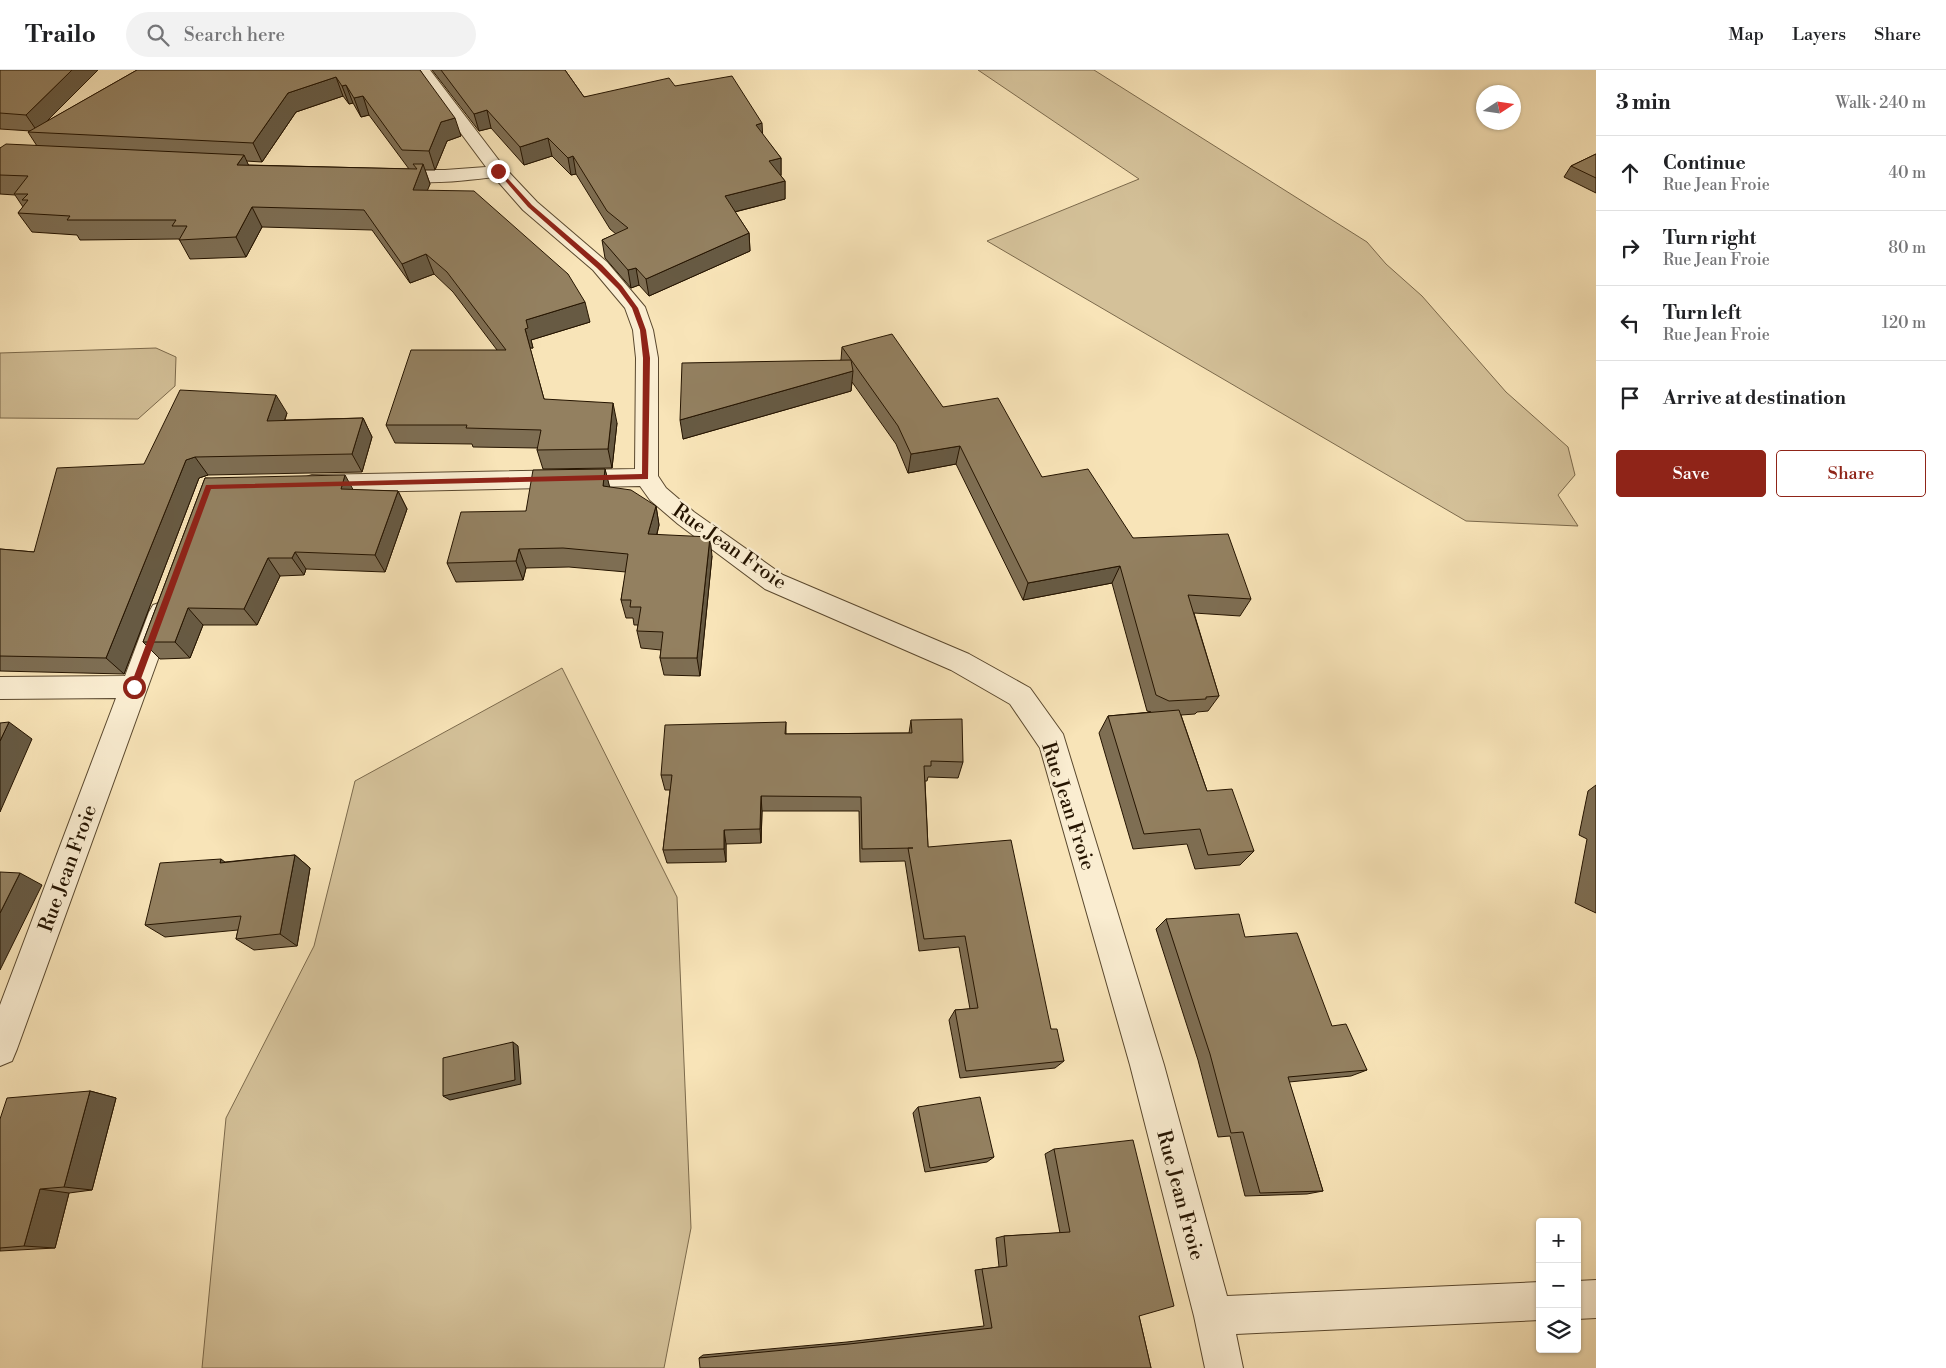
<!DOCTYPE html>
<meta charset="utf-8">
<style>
body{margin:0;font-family:"Libre Bodoni",serif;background:#f2f2f2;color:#202124}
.controls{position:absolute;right:15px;bottom:15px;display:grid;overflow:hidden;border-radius:5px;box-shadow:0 1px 4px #0004}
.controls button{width:45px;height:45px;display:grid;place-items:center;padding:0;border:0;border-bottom:1px solid #e0e0e0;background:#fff;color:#202124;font:25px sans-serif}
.compass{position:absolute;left:1476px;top:15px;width:45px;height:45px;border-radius:50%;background:#fff;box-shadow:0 1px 4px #0004;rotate:78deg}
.stop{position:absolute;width:15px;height:15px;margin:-11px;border:4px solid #8f2418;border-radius:50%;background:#fff}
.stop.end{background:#8f2418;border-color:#fff;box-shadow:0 1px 5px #0008}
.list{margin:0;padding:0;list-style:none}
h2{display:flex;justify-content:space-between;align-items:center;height:65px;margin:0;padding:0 20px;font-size:21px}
h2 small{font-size:16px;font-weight:400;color:#757577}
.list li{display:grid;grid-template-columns:32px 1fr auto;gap:15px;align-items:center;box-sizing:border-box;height:75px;padding:0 20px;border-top:1px solid #e0e0e0}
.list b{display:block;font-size:19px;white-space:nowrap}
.list p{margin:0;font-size:16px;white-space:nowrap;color:#757577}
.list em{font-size:16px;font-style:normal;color:#757577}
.actions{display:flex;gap:10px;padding:15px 20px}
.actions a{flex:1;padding:11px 0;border:1px solid #8f2418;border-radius:5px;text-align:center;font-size:18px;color:#8f2418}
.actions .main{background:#8f2418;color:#fff}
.icon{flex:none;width:28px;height:28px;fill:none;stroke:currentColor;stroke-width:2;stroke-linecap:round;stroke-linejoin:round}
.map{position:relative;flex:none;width:1596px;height:1298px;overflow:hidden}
header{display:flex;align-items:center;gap:30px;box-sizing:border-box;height:70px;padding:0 25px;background:#fff;border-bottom:1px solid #e0e0e0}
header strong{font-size:24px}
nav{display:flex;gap:28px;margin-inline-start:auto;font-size:18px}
.search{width:350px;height:45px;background:#f2f2f2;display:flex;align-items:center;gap:12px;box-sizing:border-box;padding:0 18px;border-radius:28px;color:#757577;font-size:19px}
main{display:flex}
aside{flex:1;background:#fff}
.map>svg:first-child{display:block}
.green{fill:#d4c199;stroke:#7c6a4c}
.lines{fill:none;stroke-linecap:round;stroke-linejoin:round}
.minor-casing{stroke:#5a482e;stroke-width:2}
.minor{fill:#faedd1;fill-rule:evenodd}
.wall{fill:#7e6e53;stroke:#251400;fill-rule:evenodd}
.shaded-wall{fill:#675a43;stroke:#251400}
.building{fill:#938060;stroke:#251400}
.route{fill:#8f2418}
.labels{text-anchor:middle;stroke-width:5;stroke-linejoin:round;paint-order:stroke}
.street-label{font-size:20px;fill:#251400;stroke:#faedd1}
</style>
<header>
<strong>Trailo</strong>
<div class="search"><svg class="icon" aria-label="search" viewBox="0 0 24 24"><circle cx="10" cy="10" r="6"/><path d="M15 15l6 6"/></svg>Search here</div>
<nav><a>Map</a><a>Layers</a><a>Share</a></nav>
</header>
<main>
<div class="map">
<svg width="1596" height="1298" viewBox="0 0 1596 1298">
<rect width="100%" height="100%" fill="#f8e4b8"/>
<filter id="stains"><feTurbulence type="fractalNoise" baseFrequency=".004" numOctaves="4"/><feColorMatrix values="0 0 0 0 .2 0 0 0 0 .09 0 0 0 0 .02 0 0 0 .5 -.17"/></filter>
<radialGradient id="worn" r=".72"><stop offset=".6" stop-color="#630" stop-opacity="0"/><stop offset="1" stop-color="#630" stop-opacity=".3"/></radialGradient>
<g class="green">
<path d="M978 0H1094L1367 172 1386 194 1422 226 1506 322 1568 377 1575 405 1558 425 1578 456 1466 451 987 171 1139 109Z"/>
<path d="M156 278 176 287 175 316 138 349 0 348V283Z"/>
<path d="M562 598 677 827 691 1158 664 1298H202L226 1048 314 876 355 711Z"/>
</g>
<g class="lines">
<g class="minor-casing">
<g id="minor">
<path d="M414 0H430L504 97 537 132 607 192 645 237 653 260 658 288V406L666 418 694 442 783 505 969 584 1030 618 1063 664 1164 995 1227 1226 1540 1212V1250L1236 1264 1243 1298H1205L1194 1246 1130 995 1040 678 1010 634 951 600 765 519 678 454 650 430 640 416 312 423 304 420 300 414 304 408 312 405 635 399 636 288 633 260 625 238 593 200 523 140 494 107C465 111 412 116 385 109L382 105 385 101 391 100H445L486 97Z"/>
<path d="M162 532 171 535 175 542 17 979 12 991 0 996V935L116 628 0 629V607L125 606 149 542 153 535Z"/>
<path d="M1596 1210V1248L1577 1249V1211Z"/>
</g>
</g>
<use href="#minor" class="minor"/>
</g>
<g class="wall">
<path d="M0 0H98L46 52 137 0H420L461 66 447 71 435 100H425L430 114 427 120 590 252 531 270 533 278H530L544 329 617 353 612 398 543 399 537 380 538 378 473 377 472 374 395 373 386 355 497 280 453 222 434 204 410 213 372 160 262 157 246 187 190 189 179 169 80 170 77 165 32 162 18 143 23 137 15 125 0 124V78L37 76 28 62 31 61 0 59ZM343 26 349 34 353 33 361 47 369 45 409 99 248 95 246 91 262 92 296 42Z"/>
<path d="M432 0H565L584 27 675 16 762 64 781 88V106L785 111V129L735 142 749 163 750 181 649 226 639 215 631 218 605 188 602 170 616 164 610 159 576 104 571 105 552 86 524 95 491 58 479 61Z"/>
<path d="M1596 84V123L1564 107 1571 96Z"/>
<path d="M842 277 943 337 1042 407 1133 468 1251 529 1240 546 1194 543 1219 626 1208 641 1197 642 1195 644 1181 645 1207 721 1254 781 1240 795 1195 799 1187 774 1133 779 1099 663 1108 646 1151 642 1147 641 1112 513 1023 530 956 394 908 403 896 374 852 312 851 321 683 369 841 290Z"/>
<path d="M287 343 285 350 363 348 372 367 362 402 208 405 199 408 124 604 0 601V479L34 482 144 394Z"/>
<path d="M605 399 609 417 656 436 659 455 657 464 712 486 700 606 664 605 660 588 661 580 641 578 637 561 638 555H634L633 548H626L621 530 626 502 569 497 526 498 523 510 456 512 447 493 526 441Z"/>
<path d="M205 408 354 420 398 421 407 439 385 502 306 499 304 505 280 506 257 555H203L190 588 160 589 143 572Z"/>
<path d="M911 650 963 692 958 708 928 707 927 711H925L928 777 1051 959 1064 991 1055 998 960 1008 949 950 955 940 970 939 959 877 919 881 905 791 860 792 859 741H762L761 773 726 774V792L667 793 663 780 670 720H665L661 705 786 652V664L909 663Z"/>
<path d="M1596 715V843L1575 833 1587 769 1579 765 1588 721Z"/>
<path d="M295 785 310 798 297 876 254 880 236 869 238 860 165 867 145 855 225 792Z"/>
<path d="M1166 849 1245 867 1332 956 1367 1000 1351 1006 1289 1012 1323 1121 1307 1124 1245 1126 1230 1066 1218 1067 1198 990 1156 859Z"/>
<path d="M90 1021 116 1028 92 1120 69 1123 55 1178 0 1181V1049Z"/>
<path d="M918 1037 994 1087 987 1092 925 1102 913 1043Z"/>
<path d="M1054 1079 1139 1246 1151 1298 699 1288 703 1285 847 1272 984 1256 975 1200 999 1197 996 1168 1004 1166 1060 1163 1045 1084Z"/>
</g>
<g class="shaded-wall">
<path d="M72 0H98L37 61 26 45Z"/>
<path d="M336 7 343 26 296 42 262 92 253 73 288 23Z"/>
<path d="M346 15 353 33 349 34 342 16Z"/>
<path d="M363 26 369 45 361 47 354 28Z"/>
<path d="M487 40 491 58 479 61 474 44Z"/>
<path d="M455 48 461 66 447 71 435 100 429 81 441 52Z"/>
<path d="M762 53 763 71 756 55Z"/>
<path d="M548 68 552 86 524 95 520 77Z"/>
<path d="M244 85 253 105 237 95Z"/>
<path d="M573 86 576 104 571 105 568 88Z"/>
<path d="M781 88V105L769 108V91Z"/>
<path d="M423 94 430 114 420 139 413 120Z"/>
<path d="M785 111V129L726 144 725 126Z"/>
<path d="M252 137 262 157 246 187 236 167Z"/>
<path d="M749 163 750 181 649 226 646 209Z"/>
<path d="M426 184 434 204 410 213 402 194Z"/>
<path d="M636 198 639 215 631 218 628 200Z"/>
<path d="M585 232 590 252 531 270 533 278H530L525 259 526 250Z"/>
<path d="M853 301 851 321 683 369 680 350Z"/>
<path d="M276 325 287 343 278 369 267 351Z"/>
<path d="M613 333 617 353 612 398 608 379Z"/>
<path d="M363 348 372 367 362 402 352 384Z"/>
<path d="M960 376 956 394 908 403 911 384Z"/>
<path d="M195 387 208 405 199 408 124 604 106 588 186 390Z"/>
<path d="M605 399 610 418 603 416Z"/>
<path d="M345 405 355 423 341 419Z"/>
<path d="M398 421 407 439 385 502 375 485Z"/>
<path d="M656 436 659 455 652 483 648 464Z"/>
<path d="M710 467 712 486 700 606 697 588Z"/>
<path d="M519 479 526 498 523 510 516 491Z"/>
<path d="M295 482 306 499 304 505 292 488Z"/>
<path d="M268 488 280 506 257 555 244 539Z"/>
<path d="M1120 496 1112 513 1023 530 1028 513Z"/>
<path d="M188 538 203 555 190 588 175 572Z"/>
<path d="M9 652 32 669 0 742V671Z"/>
<path d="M761 726 762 741 761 773 760 759Z"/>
<path d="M724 760 726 774V792L724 779Z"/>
<path d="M295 785 310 798 297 876 280 864Z"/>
<path d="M221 789 238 802 220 793Z"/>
<path d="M20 803 42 815 0 900V843Z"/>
<path d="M513 972 518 976 521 1014 450 1030 443 1026Z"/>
<path d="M90 1021 116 1028 92 1120 64 1117Z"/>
<path d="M40 1119 69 1123 55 1178 24 1176Z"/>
</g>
<g class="building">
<path d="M0 0H72L26 45 0 43Z"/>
<path d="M137 0H420L455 48 441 52 429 81 402 80 363 26 354 28 346 15 342 16 336 7 288 23 253 73 28 62Z"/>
<path d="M441 0H565L584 27 669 8 675 16 732 6 762 53 756 55 781 88 769 91 785 111 725 126 749 163 646 209 636 198 628 200 602 170 628 158 607 141 573 86 568 88 548 68 520 77 487 40 474 44Z"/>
<path d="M6 74 244 85 237 95 417 99 413 94H423L413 120 474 121 568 204 585 232 526 250 528 258 525 259 544 329 613 333 608 379 537 380 541 360 466 358 467 355H386L411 280H506L447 202 426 184 402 194 364 140 252 137 236 167 179 170 187 156H172L176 150H67L70 146 18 143 28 130H22L28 124H14L28 106 0 105V78Z"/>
<path d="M1596 84V108L1571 96Z"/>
<path d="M892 264 943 337 998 328 1042 407 1088 399 1133 468 1228 464 1251 529 1188 525 1219 626 1206 627V629L1169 631 1156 625 1120 496 1028 513 960 376 911 384 898 356 842 277Z"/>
<path d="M851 290 853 301 680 350 682 293Z"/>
<path d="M180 320 276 325 267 351 363 348 352 384 195 387 186 390 106 588 0 586V479L34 482 57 398 144 394Z"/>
<path d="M605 399 603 416 631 420 656 436 648 464 710 467 697 588H660L663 562 637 561 641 537H630L631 530H621L628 484 563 478 519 479 516 491 447 493 461 442 526 441 533 400Z"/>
<path d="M345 405 341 419 398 421 375 485 295 482 292 488H268L244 539 188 538 175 572H143L205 408Z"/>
<path d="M1179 640 1207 721 1232 719 1254 781 1208 785 1200 759 1144 764 1108 646Z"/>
<path d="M962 649 963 692 931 691V696H924L928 777 1011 770 1051 959H1057L1064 991 966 1001 955 940 978 938 965 866 924 869 908 778H913L862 779 861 727 761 726 760 759 724 760V779L663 780 672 705H661L665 655 786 652 785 664 912 663 911 650Z"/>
<path d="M9 652 0 671V653Z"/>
<path d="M295 785 280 864 236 869 241 846 145 855 160 793 221 789 220 793Z"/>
<path d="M0 802 20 803 0 843Z"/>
<path d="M1239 844 1245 867 1297 863 1332 956 1346 954 1367 1000 1288 1007 1323 1121 1260 1123 1243 1062 1231 1063 1210 984 1166 849Z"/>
<path d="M513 972 515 1010 443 1026V988Z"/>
<path d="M90 1021 64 1117 40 1119 24 1176 0 1178V1049L7 1028Z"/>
<path d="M980 1027 994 1087 930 1098 918 1037Z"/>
<path d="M1133 1070 1174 1236 1139 1246 1151 1298H700L699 1288 849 1274 992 1258 982 1199 1007 1196 1004 1166 1070 1162 1054 1079Z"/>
</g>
<path class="route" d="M496 100H500L532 135 602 195 622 216 638 238 646 260 650 288 648 409 211 419 138 617 134 621 131 620 130 617 206 415 642 404 643 288 640 260 632 238 618 219 597 198 528 137Z"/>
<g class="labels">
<g class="street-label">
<text transform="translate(730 476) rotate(35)" y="7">Rue Jean Froie</text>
<text transform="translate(1069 736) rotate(72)" y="7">Rue Jean Froie</text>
<text transform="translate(67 798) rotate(-70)" y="7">Rue Jean Froie</text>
<text transform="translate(1181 1125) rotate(75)" y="7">Rue Jean Froie</text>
</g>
</g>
<rect width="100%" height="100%" filter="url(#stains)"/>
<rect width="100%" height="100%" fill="url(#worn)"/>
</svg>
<div class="controls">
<button>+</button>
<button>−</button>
<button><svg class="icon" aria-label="layers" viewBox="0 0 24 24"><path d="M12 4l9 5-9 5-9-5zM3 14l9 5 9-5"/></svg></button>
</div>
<svg class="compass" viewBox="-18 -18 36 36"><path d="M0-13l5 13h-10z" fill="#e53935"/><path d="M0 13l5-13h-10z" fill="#757577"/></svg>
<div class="stop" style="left:134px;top:617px"></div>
<div class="stop end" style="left:498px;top:101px"></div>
</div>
<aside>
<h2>3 min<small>Walk · 240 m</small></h2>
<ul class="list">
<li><svg class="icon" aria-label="ahead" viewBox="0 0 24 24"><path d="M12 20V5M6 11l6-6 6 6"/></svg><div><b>Continue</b><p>Rue Jean Froie</p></div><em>40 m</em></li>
<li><svg class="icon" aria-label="right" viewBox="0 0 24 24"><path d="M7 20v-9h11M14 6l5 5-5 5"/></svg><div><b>Turn right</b><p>Rue Jean Froie</p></div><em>80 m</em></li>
<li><svg class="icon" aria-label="left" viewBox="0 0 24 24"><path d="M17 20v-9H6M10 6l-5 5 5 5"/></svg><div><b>Turn left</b><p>Rue Jean Froie</p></div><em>120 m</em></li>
<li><svg class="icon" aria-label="arrive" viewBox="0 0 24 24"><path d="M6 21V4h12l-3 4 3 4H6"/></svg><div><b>Arrive at destination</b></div></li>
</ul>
<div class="actions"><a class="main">Save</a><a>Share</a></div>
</aside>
</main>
